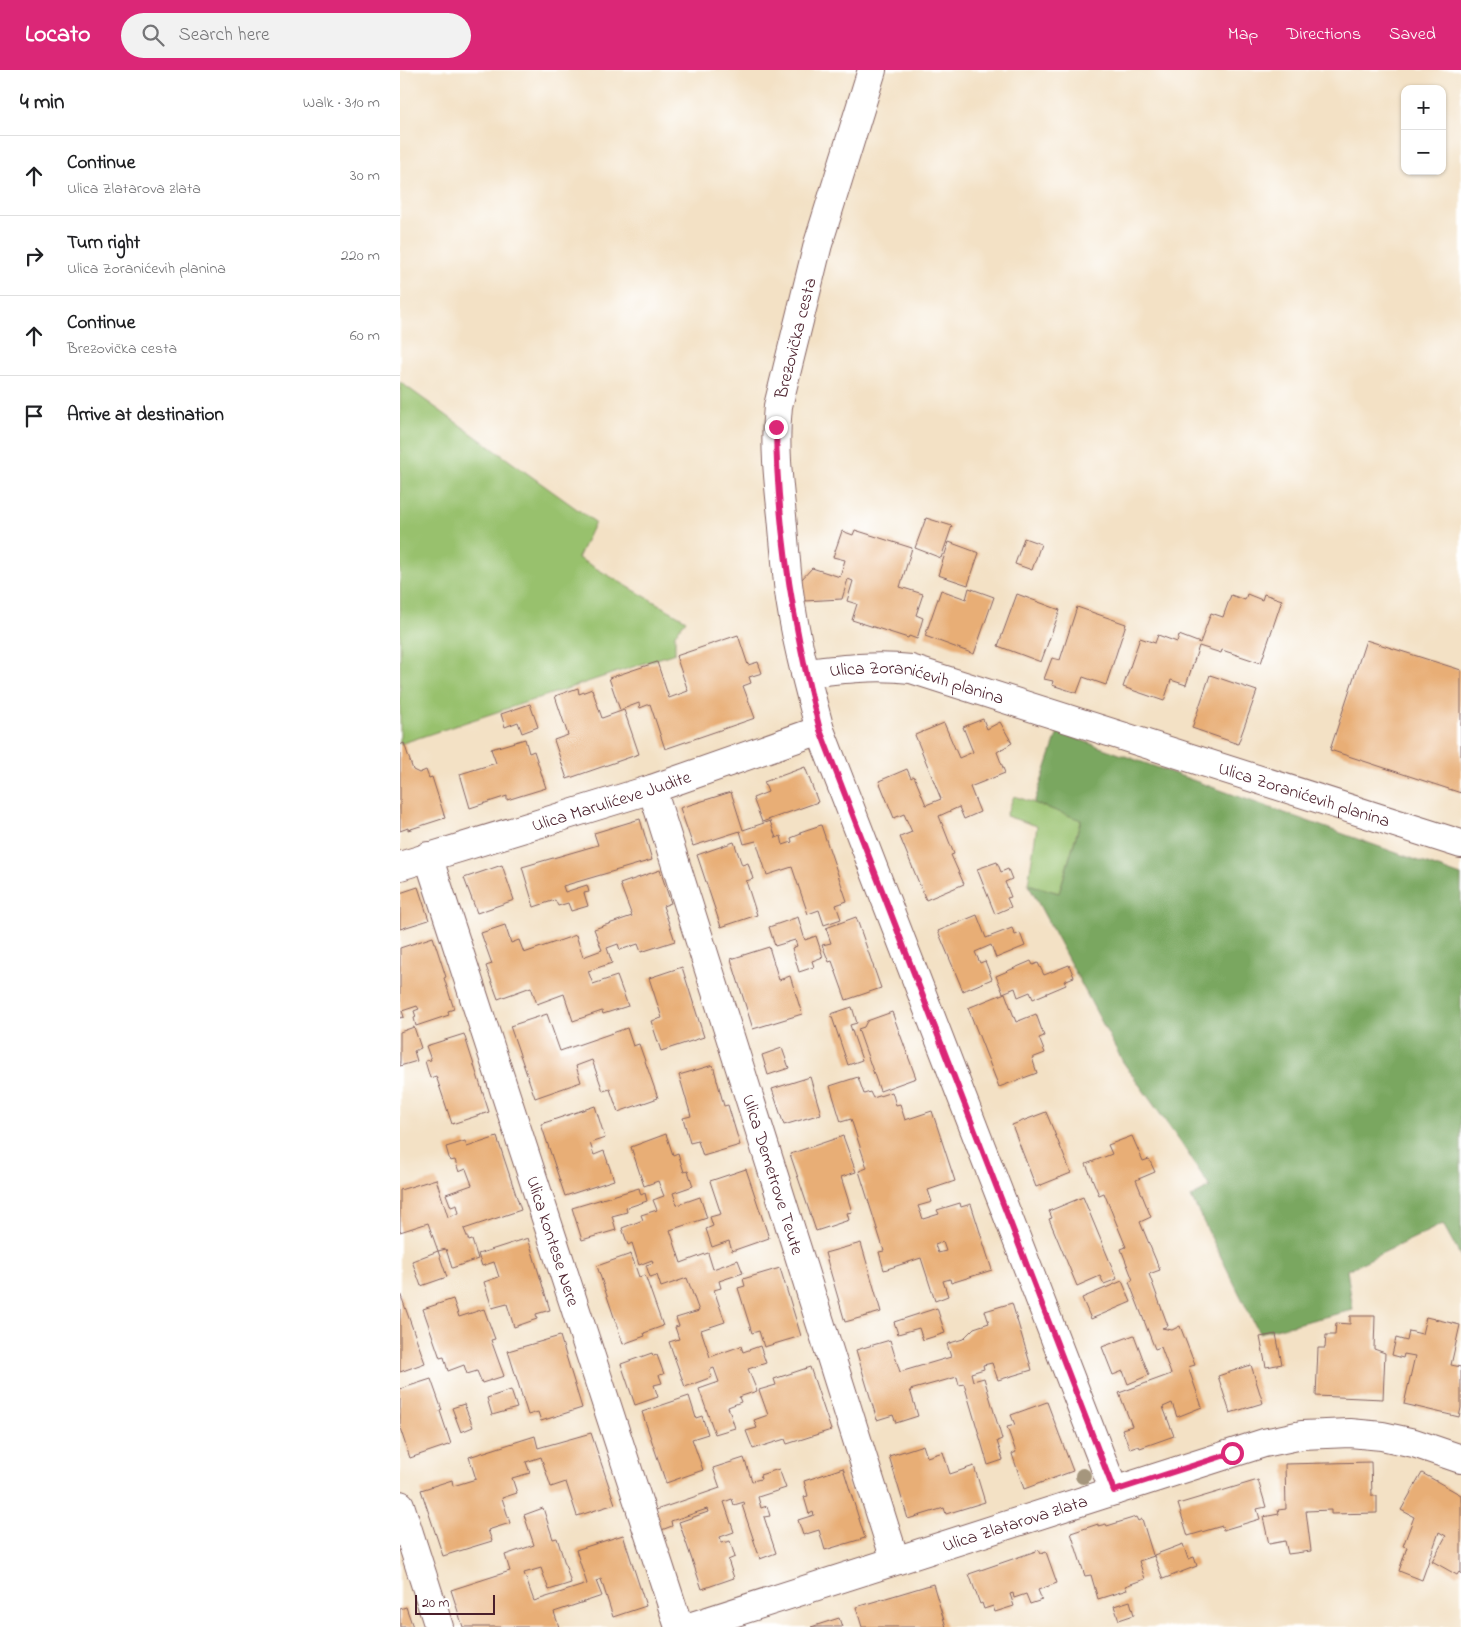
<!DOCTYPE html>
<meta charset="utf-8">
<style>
body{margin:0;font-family:"Indie Flower",sans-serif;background:#f2f2f2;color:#202124}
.controls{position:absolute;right:15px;top:15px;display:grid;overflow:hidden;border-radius:10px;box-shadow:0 1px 4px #0004}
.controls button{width:45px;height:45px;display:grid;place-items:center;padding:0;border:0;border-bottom:1px solid #e0e0e0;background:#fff;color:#202124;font:25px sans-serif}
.scale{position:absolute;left:15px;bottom:12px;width:80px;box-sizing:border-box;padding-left:5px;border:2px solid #4a1f2b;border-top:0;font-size:14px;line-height:18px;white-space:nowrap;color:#4a1f2b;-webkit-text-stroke:4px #fff;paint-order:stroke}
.stop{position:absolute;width:15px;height:15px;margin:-11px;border:4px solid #db2777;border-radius:50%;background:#fff}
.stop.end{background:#db2777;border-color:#fff;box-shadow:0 1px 5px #0008}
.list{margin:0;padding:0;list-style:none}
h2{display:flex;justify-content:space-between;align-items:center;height:65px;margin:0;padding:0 20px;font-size:21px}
h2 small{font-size:16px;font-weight:400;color:#757577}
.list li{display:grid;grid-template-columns:32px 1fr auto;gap:15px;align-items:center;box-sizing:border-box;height:80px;padding:0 20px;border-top:1px solid #e0e0e0}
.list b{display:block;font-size:19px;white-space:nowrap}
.list p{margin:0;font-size:16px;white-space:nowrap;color:#757577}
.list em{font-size:16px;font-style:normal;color:#757577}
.icon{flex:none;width:28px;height:28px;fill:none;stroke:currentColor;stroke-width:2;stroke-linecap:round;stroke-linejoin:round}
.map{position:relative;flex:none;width:1061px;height:1557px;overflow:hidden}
header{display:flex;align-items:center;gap:30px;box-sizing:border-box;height:70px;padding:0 25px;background:#db2777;color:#fff}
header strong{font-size:24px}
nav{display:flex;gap:28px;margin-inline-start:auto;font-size:18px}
.search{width:350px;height:45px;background:#f2f2f2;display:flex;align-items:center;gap:12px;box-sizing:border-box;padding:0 18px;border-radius:28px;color:#757577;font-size:19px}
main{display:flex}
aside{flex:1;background:#fff}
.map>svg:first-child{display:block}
.green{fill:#98c16d;stroke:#71704c}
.forest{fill:#7aa760;stroke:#626346}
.building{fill:#e8ae76;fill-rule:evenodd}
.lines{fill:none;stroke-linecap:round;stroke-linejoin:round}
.minor-casing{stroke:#856361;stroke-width:30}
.minor{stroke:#fff;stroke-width:28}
.tree{fill:#a5967d}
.route{stroke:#db2777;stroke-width:6}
.labels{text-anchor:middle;stroke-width:4.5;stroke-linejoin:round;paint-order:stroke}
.street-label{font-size:18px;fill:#4a1f2b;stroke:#fff}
</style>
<header>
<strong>Locato</strong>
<div class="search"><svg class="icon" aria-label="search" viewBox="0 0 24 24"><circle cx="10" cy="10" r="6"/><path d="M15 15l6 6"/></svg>Search here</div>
<nav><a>Map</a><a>Directions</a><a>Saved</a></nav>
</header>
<main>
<aside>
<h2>4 min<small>Walk · 310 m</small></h2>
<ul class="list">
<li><svg class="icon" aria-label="ahead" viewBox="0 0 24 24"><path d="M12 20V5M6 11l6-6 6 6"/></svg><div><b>Continue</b><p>Ulica Zlatarova zlata</p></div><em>30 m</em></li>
<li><svg class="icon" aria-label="right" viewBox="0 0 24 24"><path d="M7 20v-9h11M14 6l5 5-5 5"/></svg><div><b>Turn right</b><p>Ulica Zoranićevih planina</p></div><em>220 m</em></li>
<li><svg class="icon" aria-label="ahead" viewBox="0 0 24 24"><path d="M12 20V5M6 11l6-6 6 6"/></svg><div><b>Continue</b><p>Brezovička cesta</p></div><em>60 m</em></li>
<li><svg class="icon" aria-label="arrive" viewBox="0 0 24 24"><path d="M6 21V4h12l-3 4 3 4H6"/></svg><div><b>Arrive at destination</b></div></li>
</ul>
</aside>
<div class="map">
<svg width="1061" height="1557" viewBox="0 0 1061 1557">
<rect width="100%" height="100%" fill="#fff"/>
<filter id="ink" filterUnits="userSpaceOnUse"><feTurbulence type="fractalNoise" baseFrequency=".02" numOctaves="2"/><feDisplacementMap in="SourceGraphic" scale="10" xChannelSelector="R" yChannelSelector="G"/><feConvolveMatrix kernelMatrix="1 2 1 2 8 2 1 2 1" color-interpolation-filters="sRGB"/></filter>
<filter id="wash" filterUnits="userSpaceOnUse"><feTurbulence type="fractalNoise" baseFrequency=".0096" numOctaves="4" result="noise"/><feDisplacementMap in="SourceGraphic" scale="20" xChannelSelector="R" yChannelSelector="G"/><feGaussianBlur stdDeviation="1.12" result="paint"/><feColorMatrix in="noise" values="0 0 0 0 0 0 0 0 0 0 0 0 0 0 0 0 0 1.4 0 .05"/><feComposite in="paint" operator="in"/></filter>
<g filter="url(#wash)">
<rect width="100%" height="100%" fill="#f3e1c5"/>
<g class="green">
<path d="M0 312 195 452 178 488 286 550 275 564V583L0 674Z"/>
<path d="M614 726 681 749 659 823 628 814 637 756 606 746Z"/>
</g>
<path class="forest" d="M658 662 1061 806V1187L1043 1154 947 1200 953 1240 859 1263 791 1127 810 1117 781 1073 723 992 628 814 659 823 681 750 634 733Z"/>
<g id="blocks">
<g class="building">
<path d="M526 448 552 456 541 488 515 478Z"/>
<path d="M455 460 512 478 500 517 523 524 516 545 523 548 517 569 509 566 508 568 452 550 457 534 447 531 453 511 448 509 442 529 404 531 401 510 412 498 440 507 445 490 433 487 442 461 453 465Z"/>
<path d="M624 468 641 474 632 500 615 494Z"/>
<path d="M549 472 579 483 568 515 538 505Z"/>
<path d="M569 518 594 527 574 584 525 566 541 520 566 529Z"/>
<path d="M617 524 660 540 641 592 598 576Z"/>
<path d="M847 524 862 530 864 524 882 530 861 593 822 580 821 583 799 576 786 615 771 610 764 631 723 617 740 568 755 573 758 565 777 572 779 565 800 573 811 543 823 547 831 525 845 530Z"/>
<path d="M677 537 726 554 706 615 683 607 677 623 652 615 653 611 644 609 652 588 660 590Z"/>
<path d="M338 565 348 595 358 592 362 603 349 607 351 613 343 616 355 648 265 679 250 634 240 638 239 633 220 640 209 608 257 592 269 628 288 621 276 586Z"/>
<path d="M966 570 1061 600V723L930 680Z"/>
<path d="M810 605 857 621 838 674 792 658Z"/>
<path d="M178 618 179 624 192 619 202 648 224 640 239 684 167 709 154 670 168 665 155 626Z"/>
<path d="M130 634 138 657 122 663 118 652 105 657 101 644Z"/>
<path d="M583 649 587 659 600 652 612 673 597 682 605 703 570 717 580 742 564 749 559 737 539 746 554 784 551 785 564 814 526 830 500 767 512 762 504 744 494 748 479 711 507 699 511 708 514 706 526 735 541 729 515 665 544 653 559 688 573 682 563 657Z"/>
<path d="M125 669 129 683 134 681 146 718 107 730V726L70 738 60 704 96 693 91 679Z"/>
<path d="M4 673 13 700 19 703 26 700 29 708 32 707 45 748 8 760V758L0 761V675Z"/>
<path d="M405 697 418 732 362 752 353 728 368 722 364 712Z"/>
<path d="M331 722 343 760 370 751 376 768 381 766 383 775 392 772 391 768 401 764 400 762 421 755 447 831 436 835 441 849 424 855 419 840 408 844 392 797 367 805 356 771 344 774 340 761 293 776 280 738Z"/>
<path d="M240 749 252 790 163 816 165 822 187 815 189 822 184 823 188 836 171 841 168 833 158 836 155 830 134 837 122 797 198 775 194 763Z"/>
<path d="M334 772 342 795 348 793 353 809 346 811 357 845 321 857 297 785Z"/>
<path d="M597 792 601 802 608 799 612 809 605 812 611 827 607 828 611 837 595 844 577 799Z"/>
<path d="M102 795 114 830 77 843 64 808Z"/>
<path d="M260 800 271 833 263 836 275 871 241 882 238 874 220 880 218 874 207 878 212 893 188 901 193 914 217 906 228 936 203 944 202 941 173 951 164 924 137 934 131 917 98 929 86 896 92 894 81 863 105 855 111 873 119 870 124 883 176 865 183 887 202 880 194 859 232 846 220 814Z"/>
<path d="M18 817 29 850 0 859V823Z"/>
<path d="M577 845 586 868 612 858 615 865 620 863 625 876 596 888 591 875 575 882 580 893 585 891 592 909 563 921 538 861Z"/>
<path d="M398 847 405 870 416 866 423 887 412 891 414 897 399 902 392 878 397 876 395 870 375 876 369 857Z"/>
<path d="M456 847 481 918 446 930 432 891 429 892 422 875 431 873 426 858Z"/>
<path d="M33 867 46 907 44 908 54 939 48 941 49 945 16 956 14 948 16 947 14 941 19 939 17 936 2 941 4 947 0 948V878Z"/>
<path d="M369 877 379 910 390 906 402 944 353 959 331 889Z"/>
<path d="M631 891 633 895 638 893 644 905 669 895 674 907 664 911 666 915 633 929 630 922 618 927 615 918 603 923 596 906Z"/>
<path d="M282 897 304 967 261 981 251 951 262 948 249 908Z"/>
<path d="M605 923 616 952 636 944 644 966 639 968 645 983 632 988 637 1003 599 1017 568 938Z"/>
<path d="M452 937 457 953 450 955 462 990 448 995 431 944Z"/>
<path d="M492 942 516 1008 480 1021 458 959 464 957 467 951Z"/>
<path d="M147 944 160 981 227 958 233 976 239 974 258 1028 218 1042 210 1019 203 1021 192 990 176 996 181 1012 135 1028 110 956Z"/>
<path d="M14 957 21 978 14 981 17 991 0 996V962Z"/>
<path d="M64 964 89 1042 52 1054 36 1006 30 1008 25 991 31 990 26 976Z"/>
<path d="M382 978 389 998 368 1005 362 985Z"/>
<path d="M313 995 324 1036 328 1035 340 1075 303 1086 298 1071 290 1073 283 1048 291 1046 279 1005Z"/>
<path d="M410 1007 421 1044 384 1055 372 1019Z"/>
<path d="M458 1007 464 1024 470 1022 473 1028 492 1022 496 1035 500 1034 505 1050 532 1041 555 1111 528 1120 532 1132 518 1136 523 1149 539 1144 537 1140 560 1133 561 1137 571 1134 592 1200 551 1213 550 1209 543 1211 548 1226 535 1231 521 1188 484 1200 479 1182 484 1181 459 1101 467 1098 451 1049 441 1052 430 1016ZM543 1172 546 1181 538 1183 535 1175Z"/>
<path d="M195 1036 205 1068 190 1073 194 1085 204 1081 214 1110 165 1126 141 1054Z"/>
<path d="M646 1042 671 1103 636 1117 612 1055Z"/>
<path d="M266 1064 273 1085 278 1083 284 1102 288 1101 293 1116 273 1123 277 1135 300 1127 307 1148 270 1160 281 1193 308 1183 313 1199 338 1190 343 1203 319 1211 321 1218 314 1220 325 1252 301 1260 310 1287 341 1276 343 1282 360 1276 366 1293 348 1299 357 1321 339 1327 341 1332 328 1337 335 1358 315 1364 299 1319 319 1312 314 1298 309 1300 312 1307 285 1317 269 1272 279 1269 275 1257 279 1256 276 1248 299 1241 287 1208 261 1217 257 1205 250 1207 246 1195 253 1193 252 1190 239 1195 232 1173 228 1175 222 1158 243 1150 241 1145 257 1140 253 1130 264 1126 258 1111 244 1116 231 1077Z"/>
<path d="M443 1066 456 1102 441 1107 452 1142 447 1143 449 1150 416 1161 390 1084Z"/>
<path d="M732 1066 743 1091 749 1089 755 1102 736 1110 751 1147 740 1152 760 1200 749 1204 768 1256 762 1258 772 1260 780 1256 795 1295 788 1297 802 1337 777 1347 772 1333 763 1337 774 1366 740 1378 739 1376 730 1379 722 1359 732 1356 719 1323 771 1304 761 1277 755 1279 729 1212 733 1210 721 1179 726 1177 704 1123 699 1125 686 1094 712 1084 708 1075Z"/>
<path d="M97 1067 121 1140 64 1159 69 1171 72 1170 78 1189 52 1198 46 1179 38 1181 28 1153 0 1162V1120L36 1109 48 1147 59 1143 57 1135 51 1137 46 1124 72 1115 66 1099 59 1102 55 1090 50 1091 46 1077 65 1071 67 1077Z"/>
<path d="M346 1099 369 1168 332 1181 329 1171 312 1177 306 1159 313 1156 310 1147 321 1144 310 1111Z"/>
<path d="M239 1118 241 1125 245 1123 247 1131 226 1138 227 1142 212 1146 216 1160 182 1170 172 1138Z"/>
<path d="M683 1127 717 1209 704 1214 700 1206 677 1216 649 1149 652 1148 649 1141Z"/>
<path d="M128 1168 150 1240 136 1244 137 1249 114 1257 107 1234 92 1238 84 1212 99 1207 94 1192 82 1196 78 1184Z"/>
<path d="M461 1173 481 1242 445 1252 425 1183Z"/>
<path d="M38 1181 47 1207 21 1216 12 1191Z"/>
<path d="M231 1184 239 1207 245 1205 263 1256 244 1263 245 1266 223 1274 197 1196Z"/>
<path d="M380 1198 401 1266 364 1277 359 1261 352 1263 338 1218 345 1216 343 1209Z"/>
<path d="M722 1211 731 1232 691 1249 682 1228Z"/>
<path d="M0 1223 25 1293 0 1302Z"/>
<path d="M53 1229 59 1247 84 1239 95 1269 91 1270 104 1306 82 1313 77 1301 67 1304 64 1295 48 1301 44 1287 40 1288 23 1239Z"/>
<path d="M612 1233 632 1300 598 1310 592 1293 583 1295 584 1299 571 1303 573 1311 584 1308 602 1369 597 1371 603 1390 588 1395 564 1314 559 1315 557 1307 510 1320 518 1346 496 1353 493 1345 477 1350 456 1280 490 1270 500 1302 551 1287 547 1274 563 1269 574 1258 589 1253 585 1241Z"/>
<path d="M537 1238 545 1263 523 1270 519 1258 498 1264 494 1252Z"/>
<path d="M950 1246H975L974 1279 985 1283 983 1329 916 1326 918 1278H925L926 1265H935L936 1253 950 1254Z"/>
<path d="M1026 1247 1060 1255 1051 1295 1061 1297V1338L1059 1347 1004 1334 1015 1286 1004 1284 1003 1288 992 1285 996 1268 1007 1271 1009 1261 1022 1264Z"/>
<path d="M876 1264 882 1294 866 1297 860 1267Z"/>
<path d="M734 1265 749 1305 728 1314 723 1301 713 1305 702 1277Z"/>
<path d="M160 1266 182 1338 141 1351 138 1342 128 1345 108 1281Z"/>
<path d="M252 1283 253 1286 257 1285 264 1304 259 1305 262 1313 254 1315 258 1327 235 1335 221 1294Z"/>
<path d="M851 1295 863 1333 830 1343 818 1306Z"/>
<path d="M410 1297 431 1360 387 1374 385 1369 353 1379 346 1361 357 1358 354 1350 368 1345 359 1320 376 1315 374 1309Z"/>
<path d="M31 1309 42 1340 40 1341 51 1374 10 1388 0 1358V1319Z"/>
<path d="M111 1320 117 1338 92 1345 87 1328Z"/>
<path d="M289 1326 296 1348 302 1346 308 1364 292 1369 303 1400 266 1413 242 1342Z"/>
<path d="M647 1332 673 1401 624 1419 612 1384 616 1382 607 1357 615 1355 611 1345Z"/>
<path d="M64 1334 73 1357 61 1362 52 1338Z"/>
<path d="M191 1363 215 1434 177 1446 166 1412 151 1417 141 1387 126 1392 130 1403 112 1408 117 1423 102 1428 110 1453 88 1460 92 1471 43 1486 21 1420 52 1410 53 1416 76 1409 69 1387 135 1366 138 1378Z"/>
<path d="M523 1375 527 1387 543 1382 550 1404 574 1396 585 1432 546 1444 544 1438 508 1449 489 1386Z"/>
<path d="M344 1388 352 1411 361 1409 360 1405 379 1399 386 1418 358 1427 361 1438 367 1436 370 1446 364 1447 376 1483 360 1489 342 1435H345L344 1432 334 1435 332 1429 324 1432 334 1462 320 1467 322 1473 330 1471 335 1487 328 1490 334 1508 302 1519 279 1452 308 1442 307 1439 271 1451 272 1456 259 1461 253 1441 320 1418 313 1398Z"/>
<path d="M971 1392 972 1426H977V1443L931 1444V1440L906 1441 911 1481 888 1484 885 1471 869 1474 863 1447 879 1444 878 1440 886 1439 885 1394Z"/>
<path d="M443 1398 465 1468 425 1480 419 1460 403 1465 398 1450 414 1445 413 1442 409 1444 404 1427 408 1426 404 1411Z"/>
<path d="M1022 1403 1061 1425V1504L1059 1502 1057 1505 1032 1491 1046 1466 1039 1462 1022 1510 999 1501 1007 1477 1003 1476 1014 1447 1001 1440Z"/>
<path d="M858 1410 866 1437 857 1439 860 1449 823 1460 822 1456 788 1466 778 1434Z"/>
<path d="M143 1438 153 1469 157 1468 171 1513 149 1520 141 1498 124 1503 134 1531 187 1514 176 1480 223 1465 246 1536 213 1547 201 1509 196 1511 202 1526 154 1542 159 1557H63L51 1520 110 1501 105 1485 134 1475 124 1445Z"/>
<path d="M736 1447 738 1451 742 1449 753 1485 754 1486V1485L783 1474 788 1489 794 1487 797 1496 763 1509 754 1486 739 1491 745 1509 725 1516 727 1520 698 1529 691 1505 685 1506 671 1463 698 1454V1456L706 1454 707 1456Z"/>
<path d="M639 1480 641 1484 646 1482 657 1513 638 1520 642 1530 630 1534 626 1524 614 1528 613 1523 610 1524 614 1536 595 1542 593 1536 584 1539 582 1533 580 1534 569 1504Z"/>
<path d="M533 1514 546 1557H462L456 1537Z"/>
<path d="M730 1531 734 1545 719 1550 714 1536Z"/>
<path d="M6 1537 13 1557H0V1539Z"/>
<path d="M439 1548 442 1557H411Z"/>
</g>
</g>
</g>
<g filter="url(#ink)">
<use href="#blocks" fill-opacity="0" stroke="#856361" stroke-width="1"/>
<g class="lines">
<g class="minor-casing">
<g id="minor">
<path d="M472 0 418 174 378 336C374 373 378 409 382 446 384 469 386 492 388 514 394 564 407 612 420 660L714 1421"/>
<path id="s1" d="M405 603C441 599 475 595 511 599L1061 774"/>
<path id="s2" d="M252 719 495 1490"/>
<path id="s3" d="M28 786 279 1557"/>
<path id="s4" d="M0 796 252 719 420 660"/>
<path d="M0 1435 39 1557"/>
<path id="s5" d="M289 1557 864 1373 902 1365 950 1363 982 1366 1014 1373 1061 1389"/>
</g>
</g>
<use href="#minor" class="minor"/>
</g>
<circle class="tree" cx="683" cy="1406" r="8"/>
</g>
<g class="lines" filter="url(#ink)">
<path class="route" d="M376 357C377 459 394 561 420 660L714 1421 832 1383"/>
</g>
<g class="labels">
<g class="street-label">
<text transform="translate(395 268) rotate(-76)" y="6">Brezovička cesta</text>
<text dy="6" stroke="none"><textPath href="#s1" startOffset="114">Ulica Zoranićevih planina</textPath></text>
<text dy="6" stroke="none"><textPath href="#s1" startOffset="519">Ulica Zoranićevih planina</textPath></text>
<text dy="6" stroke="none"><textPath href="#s4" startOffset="221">Ulica Marulićeve Judite</textPath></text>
<text dy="6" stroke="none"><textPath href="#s2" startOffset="404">Ulica Demetrove Teute</textPath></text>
<text dy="6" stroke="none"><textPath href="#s3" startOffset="405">Ulica kontese Nere</textPath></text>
<text dy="6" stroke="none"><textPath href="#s5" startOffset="342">Ulica Zlatarova zlata</textPath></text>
</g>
</g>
</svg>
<div class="controls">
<button>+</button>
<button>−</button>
</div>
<div class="scale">20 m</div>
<div class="stop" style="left:832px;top:1383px"></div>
<div class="stop end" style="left:376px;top:357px"></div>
</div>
</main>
